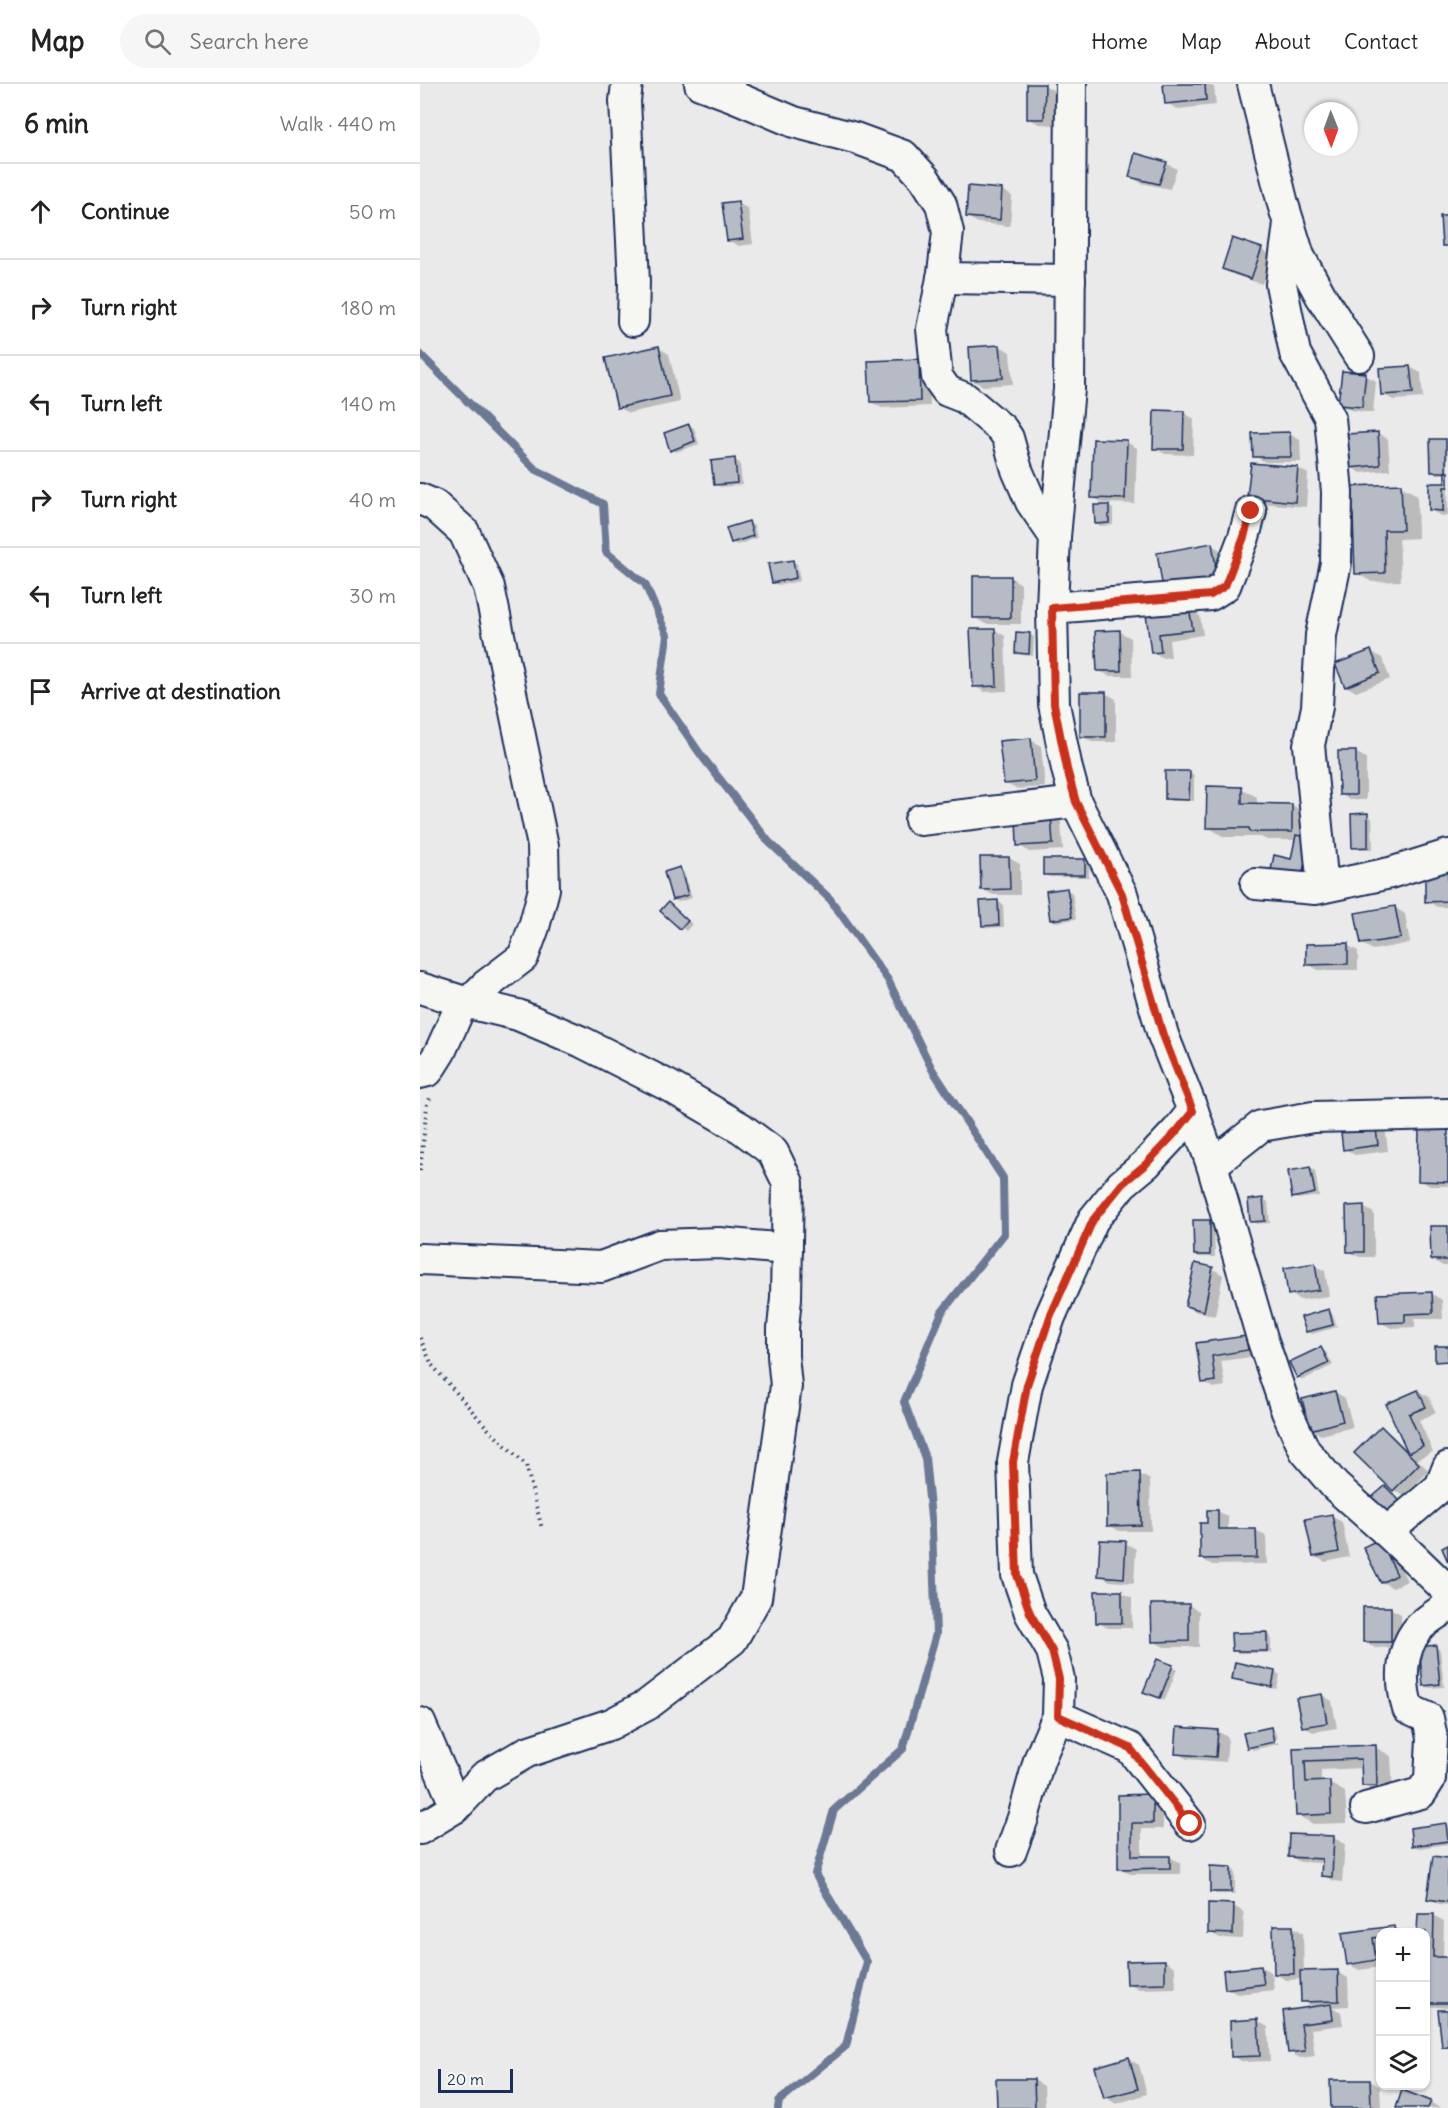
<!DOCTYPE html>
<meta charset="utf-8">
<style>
body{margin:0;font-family:Delius,sans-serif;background:#f6f6f6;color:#222}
.controls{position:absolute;right:18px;bottom:18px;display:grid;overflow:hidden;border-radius:12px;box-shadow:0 2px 4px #0004}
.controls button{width:54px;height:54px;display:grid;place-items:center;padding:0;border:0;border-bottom:2px solid #e0e0e0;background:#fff;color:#222;font:30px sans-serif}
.compass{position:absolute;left:884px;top:18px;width:54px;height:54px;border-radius:50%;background:#fff;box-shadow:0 2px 4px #0004;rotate:179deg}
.scale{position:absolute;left:18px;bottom:15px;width:75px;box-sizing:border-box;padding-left:6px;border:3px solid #1b2f5e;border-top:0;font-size:16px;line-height:21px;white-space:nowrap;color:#1b2f5e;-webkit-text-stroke:4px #f6f6f2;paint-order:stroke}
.stop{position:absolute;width:18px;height:18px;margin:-14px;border:4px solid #c8321e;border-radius:50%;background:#fff}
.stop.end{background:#c8321e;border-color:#fff;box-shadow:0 2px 6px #0008}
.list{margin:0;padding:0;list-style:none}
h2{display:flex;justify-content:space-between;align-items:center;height:78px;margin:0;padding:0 24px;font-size:26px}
h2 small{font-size:20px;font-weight:400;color:#767676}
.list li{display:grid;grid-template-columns:39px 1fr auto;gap:18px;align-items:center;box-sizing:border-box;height:96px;padding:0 24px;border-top:2px solid #e0e0e0}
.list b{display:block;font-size:22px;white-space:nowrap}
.list em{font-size:20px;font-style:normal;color:#767676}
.icon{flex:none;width:33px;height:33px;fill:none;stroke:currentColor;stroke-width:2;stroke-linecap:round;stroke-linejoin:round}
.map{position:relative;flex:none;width:1028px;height:2024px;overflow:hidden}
header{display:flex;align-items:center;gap:36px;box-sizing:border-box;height:84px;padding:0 30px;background:#fff;border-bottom:2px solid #e0e0e0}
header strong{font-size:28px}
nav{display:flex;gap:33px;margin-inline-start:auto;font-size:21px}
.search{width:420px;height:54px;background:#f6f6f6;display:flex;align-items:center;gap:15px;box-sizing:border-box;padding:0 21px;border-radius:33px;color:#767676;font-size:22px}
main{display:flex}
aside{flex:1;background:#fff}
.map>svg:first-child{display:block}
.shadow{fill:#0003}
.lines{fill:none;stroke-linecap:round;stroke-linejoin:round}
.stream{stroke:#6c7995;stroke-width:8}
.building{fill:#b6bbc6;stroke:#1b2f5e;stroke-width:1.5}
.minor-casing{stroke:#1b2f5e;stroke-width:34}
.path{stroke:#1b2f5e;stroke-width:4;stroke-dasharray:1.5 4.5;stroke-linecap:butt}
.minor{stroke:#f6f6f2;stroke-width:30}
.route{stroke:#c8321e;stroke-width:8}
</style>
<header>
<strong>Map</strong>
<div class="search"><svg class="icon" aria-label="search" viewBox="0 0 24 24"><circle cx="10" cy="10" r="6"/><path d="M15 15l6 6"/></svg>Search here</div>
<nav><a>Home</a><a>Map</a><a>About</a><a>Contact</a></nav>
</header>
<main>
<aside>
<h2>6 min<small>Walk · 440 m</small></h2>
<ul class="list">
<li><svg class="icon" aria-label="ahead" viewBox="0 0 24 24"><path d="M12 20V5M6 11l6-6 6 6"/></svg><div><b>Continue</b></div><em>50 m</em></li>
<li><svg class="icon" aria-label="right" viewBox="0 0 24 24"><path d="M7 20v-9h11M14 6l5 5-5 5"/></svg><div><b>Turn right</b></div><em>180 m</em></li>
<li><svg class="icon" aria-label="left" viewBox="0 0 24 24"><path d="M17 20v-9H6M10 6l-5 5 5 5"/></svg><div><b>Turn left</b></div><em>140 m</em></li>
<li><svg class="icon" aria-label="right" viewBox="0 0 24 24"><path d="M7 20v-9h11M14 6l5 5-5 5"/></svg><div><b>Turn right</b></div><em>40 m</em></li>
<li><svg class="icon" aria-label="left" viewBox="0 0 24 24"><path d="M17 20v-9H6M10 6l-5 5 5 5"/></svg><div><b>Turn left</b></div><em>30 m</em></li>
<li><svg class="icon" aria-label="arrive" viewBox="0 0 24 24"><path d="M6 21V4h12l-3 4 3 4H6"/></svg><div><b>Arrive at destination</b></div></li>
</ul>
</aside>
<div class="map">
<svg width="1028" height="2024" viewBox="0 0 1028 2024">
<rect width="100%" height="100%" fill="#e9eae9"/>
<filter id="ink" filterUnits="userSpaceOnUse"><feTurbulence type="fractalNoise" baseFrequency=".0167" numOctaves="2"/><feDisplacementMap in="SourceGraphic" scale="12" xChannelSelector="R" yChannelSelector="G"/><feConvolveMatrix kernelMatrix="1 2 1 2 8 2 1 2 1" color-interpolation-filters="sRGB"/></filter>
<g filter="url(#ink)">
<g class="shadow">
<path d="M756 0H788L794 3 796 21 757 25 747 19Z"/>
<path d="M624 1 635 7V41L619 40 608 34Z"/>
<path d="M746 79 757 85 750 105 721 99 711 93Z"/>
<path d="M582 106 592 112 590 142 558 139 547 133Z"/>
<path d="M318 119 328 125 333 160 319 162 308 156Z"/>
<path d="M841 165 852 172 842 200 814 191 804 185Z"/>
<path d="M580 262 590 268 593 300 563 302 553 296Z"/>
<path d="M239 264 249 270 260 318 209 329 198 323Z"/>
<path d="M498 277 509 283 510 322 462 324 451 318Z"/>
<path d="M990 283 1001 289 1003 314 973 316 963 310Z"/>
<path d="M945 291 956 297 953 329 930 326 920 320Z"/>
<path d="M763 328 774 335 773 371 745 370 735 364Z"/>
<path d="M269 341 274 344 279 360 256 368 252 365Z"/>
<path d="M957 349 968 355 970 386 941 389 930 383Z"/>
<path d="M870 350 880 356 881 378H845L834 372Z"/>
<path d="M1025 356 1028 358V432H1021L1010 426 1011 400H1026V390H1017L1012 387Z"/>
<path d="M706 358 717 364 715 420 683 419 672 413Z"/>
<path d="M315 376 320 379 322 401 300 403 295 400Z"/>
<path d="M878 384 888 390 886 423 840 419 829 413Z"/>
<path d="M981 402 997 411 998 454 979 455 981 497 952 498 936 489Z"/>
<path d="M688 422 693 425V441L681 442 676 439Z"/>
<path d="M329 439 334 442 337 454 317 461 312 458Z"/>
<path d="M792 461 802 467 808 501 755 510Z"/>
<path d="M372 477 377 480 380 497 358 501 353 498Z"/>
<path d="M590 493 601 500V540H565L554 533Z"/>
<path d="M769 525 780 532 783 551 749 556 751 573 743 574 733 568 727 531Z"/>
<path d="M575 546 585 552 587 607 565 608 554 602Z"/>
<path d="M700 548 711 554 712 592H689L678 586Z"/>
<path d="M609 550 614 553 613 572 602 571 597 569Z"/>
<path d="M951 567 962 574 970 595 936 608 926 602Z"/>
<path d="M685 609 696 615V658H672L662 652Z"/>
<path d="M611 656 621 662 625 703 596 705 585 699Z"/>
<path d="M935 668 946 674V716H931L920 710Z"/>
<path d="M769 689 774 691V717H751L747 714Z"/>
<path d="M821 704 837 713V721H872L888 730 892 797 863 791 872 777 877 756H847L841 753H804L788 743Z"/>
<path d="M947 731 952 734 953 765H938L933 763Z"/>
<path d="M630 732 641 738 643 766 609 768 599 761Z"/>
<path d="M589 774 600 780V811H573L562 805Z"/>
<path d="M664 776 669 779V793H629L625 790Z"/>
<path d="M259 785 264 788 272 814 258 818 254 815Z"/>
<path d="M1028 785V823H1017L1007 817Z"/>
<path d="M647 806 652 809 656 835 636 838 631 835Z"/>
<path d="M578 818 583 820 584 843 568 844 563 841Z"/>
<path d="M249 820 272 840 266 847 242 827Z"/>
<path d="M974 823 985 830 990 859 953 866 942 860Z"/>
<path d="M927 861 938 867V886H898L888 880Z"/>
<path d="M955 1037 965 1043 968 1067 935 1071 925 1065Z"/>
<path d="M1028 1046V1102H1010L999 1096Z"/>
<path d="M890 1084 895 1087 899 1112 878 1115 874 1113Z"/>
<path d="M843 1115 848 1118 850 1139 836 1140 832 1137Z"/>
<path d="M943 1123 954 1129V1173H939L928 1167Z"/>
<path d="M789 1138 794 1140 795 1173H780L775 1171Z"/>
<path d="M1028 1143V1182H1023L1013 1176Z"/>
<path d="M776 1181 793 1185 803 1191 795 1232 777 1228 767 1222Z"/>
<path d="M894 1181 905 1187 909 1212 880 1216 870 1210Z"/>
<path d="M1012 1210 1022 1216 1023 1235H995V1243L971 1244 960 1238Z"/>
<path d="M908 1227 913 1230 917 1243 892 1250 887 1247Z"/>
<path d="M826 1253 836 1259 838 1272 801 1277 805 1302 794 1304 783 1298 778 1260Z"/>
<path d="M901 1265 906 1268 913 1281 883 1296 878 1293Z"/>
<path d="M998 1307 1009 1313 1016 1329 999 1336 1013 1368 997 1375 1009 1387 984 1412 974 1406 961 1344 971 1350 988 1366 968 1320Z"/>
<path d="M915 1308 925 1314 933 1343 901 1351 891 1345Z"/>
<path d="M720 1390 730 1396 731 1447H699L689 1441Z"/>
<path d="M798 1427 808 1433V1447L836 1446 846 1452 847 1480 792 1481 782 1475 789 1440Z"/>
<path d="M911 1432 922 1438 929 1473 905 1478 894 1472Z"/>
<path d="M960 1457 971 1463 987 1497 973 1504 962 1498Z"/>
<path d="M705 1459 716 1465 714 1499 690 1497 680 1491Z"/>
<path d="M701 1508 712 1514V1544H688L677 1538Z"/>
<path d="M768 1521 779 1527V1563H744L733 1557Z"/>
<path d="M970 1524 981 1530 982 1563 955 1564 945 1558Z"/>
<path d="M846 1550 851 1552V1569H818L813 1566Z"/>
<path d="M1015 1563 1020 1566 1024 1603 1009 1604 1005 1602Z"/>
<path d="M738 1577 757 1585 745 1616 730 1610Z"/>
<path d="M816 1580 855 1588 860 1591 857 1605 818 1597 813 1594Z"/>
<path d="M902 1611 912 1617 917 1644 893 1648 883 1642Z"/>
<path d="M850 1645 855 1648 857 1655 830 1662V1664L828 1663Z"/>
<path d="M797 1647 808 1653 806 1678 767 1675 757 1669Z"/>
<path d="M858 1658V1660L833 1666 831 1665Z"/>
<path d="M955 1663 971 1672 973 1709 957 1700V1703L969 1710 959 1711 943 1701V1684L901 1686V1699H909L925 1708 927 1739 893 1740 877 1731 875 1666Z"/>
<path d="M700 1712 743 1718V1745H722V1773H750L760 1779 761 1790H710L700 1784Z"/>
<path d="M1026 1741 1028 1742V1760L999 1764 994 1762Z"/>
<path d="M871 1751 914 1754 925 1760 922 1798 914 1797 903 1791 904 1779 880 1778 870 1772Z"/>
<path d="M1028 1776V1821L1019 1820 1009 1814Z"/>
<path d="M810 1784 815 1787V1810H796L791 1807Z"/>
<path d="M813 1822 824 1828 823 1855 800 1854 789 1848Z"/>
<path d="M999 1831H1013L1024 1837 1023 1874H1028V1924L1006 1922V1848H999Z"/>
<path d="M873 1843 883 1849 884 1888H918L928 1894 929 1922 912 1923 921 1928 923 1941 891 1945 895 1972 880 1974 869 1968 864 1928 895 1924 882 1917V1895L866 1896 855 1890Z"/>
<path d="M974 1843 983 1848H960V1883L939 1886 928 1880 924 1850Z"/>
<path d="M745 1877 755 1883 756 1904 719 1905 708 1899Z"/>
<path d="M841 1883 852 1889 854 1906 817 1910 806 1904Z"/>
<path d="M837 1937 848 1943 850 1977 823 1978 813 1972Z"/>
<path d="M709 1975 719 1981 727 2010 696 2020 685 2013Z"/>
<path d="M614 1996 624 2002 625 2024H578Z"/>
<path d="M950 1997 960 2003 961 2024H912Z"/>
<path d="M1010 2018 1020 2024H977Z"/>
</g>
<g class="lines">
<path class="stream" d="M0 270 115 385 183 420 186 468 225 500 247 551 239 610 281 671 349 758 410 815 468 896 512 985 583 1094 584 1150 522 1228 484 1318 505 1374 512 1444 516 1550 483 1665 414 1726 395 1790 447 1878 426 1962 359 2017 358 2024"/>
</g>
<g class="building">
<path d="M607 0H625L624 35H607Z"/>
<path d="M743 0H785L786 16 745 20Z"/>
<path d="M715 69 747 78 739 100 709 93Z"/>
<path d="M548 102 582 105 580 136 546 133Z"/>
<path d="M318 117 323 155 307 157 302 119Z"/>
<path d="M1020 132H1028V162H1022Z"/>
<path d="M812 154 842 164 831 195 802 185Z"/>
<path d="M580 261 583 294 551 296 549 263Z"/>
<path d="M239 262 250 312 197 324 185 274Z"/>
<path d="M499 275 500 317 450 318 448 277Z"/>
<path d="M990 282 993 309 961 311 959 284Z"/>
<path d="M922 287 946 289 942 323 918 321Z"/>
<path d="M734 326 764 327 763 365H733Z"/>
<path d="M269 340 275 357 250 367 244 349Z"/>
<path d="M870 348 871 373H833L832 349Z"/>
<path d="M958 348 960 381 929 384 926 350Z"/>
<path d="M673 355 707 356 705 415 671 414Z"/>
<path d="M1010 355H1026V388H1011Z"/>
<path d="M315 374 317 399 294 401 291 377Z"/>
<path d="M831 379 878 383 875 418 827 413Z"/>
<path d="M1025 388H1028V403H1024L1023 427 1009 426V399H1025Z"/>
<path d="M981 400 983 446H964L965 489 935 490 932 402Z"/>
<path d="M674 421H689V439L675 440Z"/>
<path d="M329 437 333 452 311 459 306 444Z"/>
<path d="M792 459 798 496 743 505 737 469Z"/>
<path d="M373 476 376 494 352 499 348 480Z"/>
<rect x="553" y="492" width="38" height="42"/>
<path d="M769 524 773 546 739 550 741 568 731 569 726 530Z"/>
<path d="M550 545H575L577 602 553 603Z"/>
<path d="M700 546 701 587H677L675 547Z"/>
<path d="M596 548 610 549 609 570 595 569Z"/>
<path d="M951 566 960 589 925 603 915 580Z"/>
<rect x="660" y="608" width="26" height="45"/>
<path d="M611 654 615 697 584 700 579 657Z"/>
<path d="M918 667H936V711H919Z"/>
<path d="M745 687H770L769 716 745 715Z"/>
<path d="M787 702 822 703V719L872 720V748H830L829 744H786Z"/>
<path d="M948 729V763L932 764 931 730Z"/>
<path d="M631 730 633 760 597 762 596 732Z"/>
<path d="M876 751 890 754 882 792 851 786 854 771 871 775Z"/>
<path d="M560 773H589L590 805 561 806Z"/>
<rect x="623" y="775" width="42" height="16"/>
<path d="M260 783 268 811 252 816 244 788Z"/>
<path d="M1028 783V817L1005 818V784Z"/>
<path d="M647 804 652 833 630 836 626 807Z"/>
<path d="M578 816 579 841 562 842 560 817Z"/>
<path d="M248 818 268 837 260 845 240 827Z"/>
<path d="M975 822 981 854 941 860 935 829Z"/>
<path d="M928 859V880L886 881V860Z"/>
<path d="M955 1036 958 1061 923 1066 920 1040Z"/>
<path d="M999 1043 1028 1044V1098L998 1097Z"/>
<path d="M890 1083 895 1109 872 1114 868 1087Z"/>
<path d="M843 1114 845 1137 830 1138 828 1116Z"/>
<path d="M944 1121V1168H927L926 1122Z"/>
<path d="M773 1136H790V1171H774Z"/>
<path d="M1010 1142H1028V1176H1011Z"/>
<path d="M775 1179 793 1183 784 1227 765 1222Z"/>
<path d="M895 1179 899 1206 868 1211 864 1184Z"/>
<path d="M1012 1208 1013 1229 985 1230V1238L959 1239 957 1210Z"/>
<path d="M909 1225 913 1241 886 1248 881 1233Z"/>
<path d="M826 1252 828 1266 792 1272 795 1297 782 1299 776 1259Z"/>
<path d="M1015 1262H1028V1277L1015 1278Z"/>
<path d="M901 1263 909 1279 877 1294 869 1278Z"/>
<path d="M998 1306 1006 1323 989 1330 1003 1362 988 1369 966 1320Z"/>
<path d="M915 1307 923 1337 890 1346 882 1315Z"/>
<path d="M961 1342 999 1380 973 1407 934 1369Z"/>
<path d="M720 1388 721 1441 687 1442V1389Z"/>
<path d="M965 1402 982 1419 968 1432 951 1414Z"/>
<path d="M787 1426H798V1445H836L837 1474 780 1475V1439H787Z"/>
<path d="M912 1430 919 1468 893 1473 885 1435Z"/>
<path d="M960 1455 977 1491 961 1499 943 1463Z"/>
<path d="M680 1456 706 1457 704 1494 678 1492Z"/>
<path d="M1028 1461V1478L1022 1464Z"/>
<path d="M675 1507H702V1539H676Z"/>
<path d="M731 1520H769V1557L732 1558Z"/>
<rect x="943" y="1523" width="28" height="35"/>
<path d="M847 1548V1567H812L811 1549Z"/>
<path d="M1016 1561 1020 1600 1003 1602 999 1563Z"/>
<path d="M737 1575 753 1581 740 1614 723 1608Z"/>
<path d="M815 1578 855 1587 852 1603 812 1595Z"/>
<path d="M902 1610 907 1639 882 1643 876 1614Z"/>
<path d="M757 1643 798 1646 796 1673 755 1670Z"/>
<path d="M851 1643 854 1658 827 1664 823 1649Z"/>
<path d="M956 1661 957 1702H942L941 1675 885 1677 886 1698 910 1697 911 1730 876 1732 873 1664Z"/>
<path d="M733 1710V1739H712V1772H750V1784L698 1785V1711Z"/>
<path d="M1026 1739 1028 1757 992 1762 990 1744Z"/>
<path d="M869 1750 914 1752 912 1793 901 1792 902 1775 868 1773Z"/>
<path d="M1013 1772 1028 1774V1818L1007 1815Z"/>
<path d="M790 1782 811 1783V1808H790Z"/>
<path d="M788 1819 814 1820 813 1850 788 1849Z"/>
<path d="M998 1830H1014L1013 1873H1028V1919H1006V1848H997Z"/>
<path d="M853 1842H873L874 1890H854Z"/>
<path d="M974 1842 975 1848H960V1853L953 1854 956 1876 927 1881 922 1849Z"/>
<path d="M745 1876V1899L707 1900 706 1877Z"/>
<path d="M841 1882 844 1900 805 1905 803 1886Z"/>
<path d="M918 1886 919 1917 881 1918 880 1887Z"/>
<path d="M911 1920 913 1936 881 1940 885 1967 868 1969 863 1927Z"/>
<path d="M1018 1926H1028V1962L1022 1963Z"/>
<path d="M838 1935 840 1972 811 1973 810 1937Z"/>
<path d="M709 1973 718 2005 684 2014 675 1983Z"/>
<path d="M576 1995H614L615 2024H577Z"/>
<path d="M910 1996H950L951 2024H911Z"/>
<path d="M982 2006 1011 2017 1008 2024H976Z"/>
</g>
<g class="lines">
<g class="minor-casing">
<g id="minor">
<path d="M207 0 205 17 214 197 213 237"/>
<path d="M280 0 315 13"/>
<path d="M307 0 315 13 374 38 435 54 484 72 505 95 521 120 528 148 523 189 512 245 517 293 527 307 545 314 582 345 588 354 597 386 611 418 635 453"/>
<path d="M651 0 649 305 635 453 632 524 634 620 647 685 656 718 702 810 743 951 773 1027 792 1081 842 1254 867 1328 885 1367 915 1402 967 1448 1028 1507"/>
<path d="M833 0 863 120 879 172 901 212 939 272"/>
<path d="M869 140 861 200 875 269 910 334 917 408 916 479 901 551 897 623 889 661 903 803"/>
<path d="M522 194 650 196"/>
<path d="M0 415 14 421 44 448 69 503 123 762 124 805 114 843 103 873 65 902 48 919"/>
<path d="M632 524 791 511 805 502 824 453 831 427"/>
<path d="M500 736 656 718"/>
<path d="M836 800 895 805 970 789 1028 771"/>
<path d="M0 904 48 919 98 931 162 958 249 1002 321 1044 353 1068 368 1099 366 1214 363 1244V1272L366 1302 336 1514 312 1556 227 1621 191 1640 107 1668 64 1693 36 1723 0 1745"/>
<path d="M0 989 8 987 20 968 43 917"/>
<path d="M792 1081 841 1042 893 1033 1028 1030"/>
<path d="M0 1175 181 1183 240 1161 299 1159 367 1165"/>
<path d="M967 1448 1020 1403 1028 1383"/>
<path d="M638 1632 710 1664 770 1740"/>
<path d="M0 1639 36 1723"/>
<path d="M946 1724 1001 1709 1010 1695 1012 1654 1008 1634 988 1625C980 1599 980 1567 998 1545 1005 1536 1019 1529 1028 1522"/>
<path d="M591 1767 603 1734 619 1676 638 1632 639 1595 632 1567 610 1529 597 1491 593 1378 607 1301 630 1233 673 1136 702 1100 726 1080 757 1047 773 1027"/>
</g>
</g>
<g class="path">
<path d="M0 1087 7 1021 10 1014"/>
<path d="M0 1254 12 1281 69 1346 106 1381 122 1445"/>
</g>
<use href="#minor" class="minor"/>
</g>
</g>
<g class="lines" filter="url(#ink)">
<path class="route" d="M770 1740 710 1664 638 1632 639 1595 632 1567 610 1529 597 1491 593 1378 607 1301 630 1233 673 1136 702 1100 726 1080 757 1047 773 1027 743 951 702 810 656 718 647 685 634 620 632 524 791 511 805 502 824 453 831 427"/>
</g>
</svg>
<div class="controls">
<button>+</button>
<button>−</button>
<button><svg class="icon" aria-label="layers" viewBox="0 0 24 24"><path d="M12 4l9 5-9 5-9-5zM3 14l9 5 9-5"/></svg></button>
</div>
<svg class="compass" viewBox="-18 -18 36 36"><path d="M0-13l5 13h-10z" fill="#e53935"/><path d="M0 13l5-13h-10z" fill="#767676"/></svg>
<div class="scale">20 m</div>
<div class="stop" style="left:770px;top:1740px"></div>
<div class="stop end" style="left:831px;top:427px"></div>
</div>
</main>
